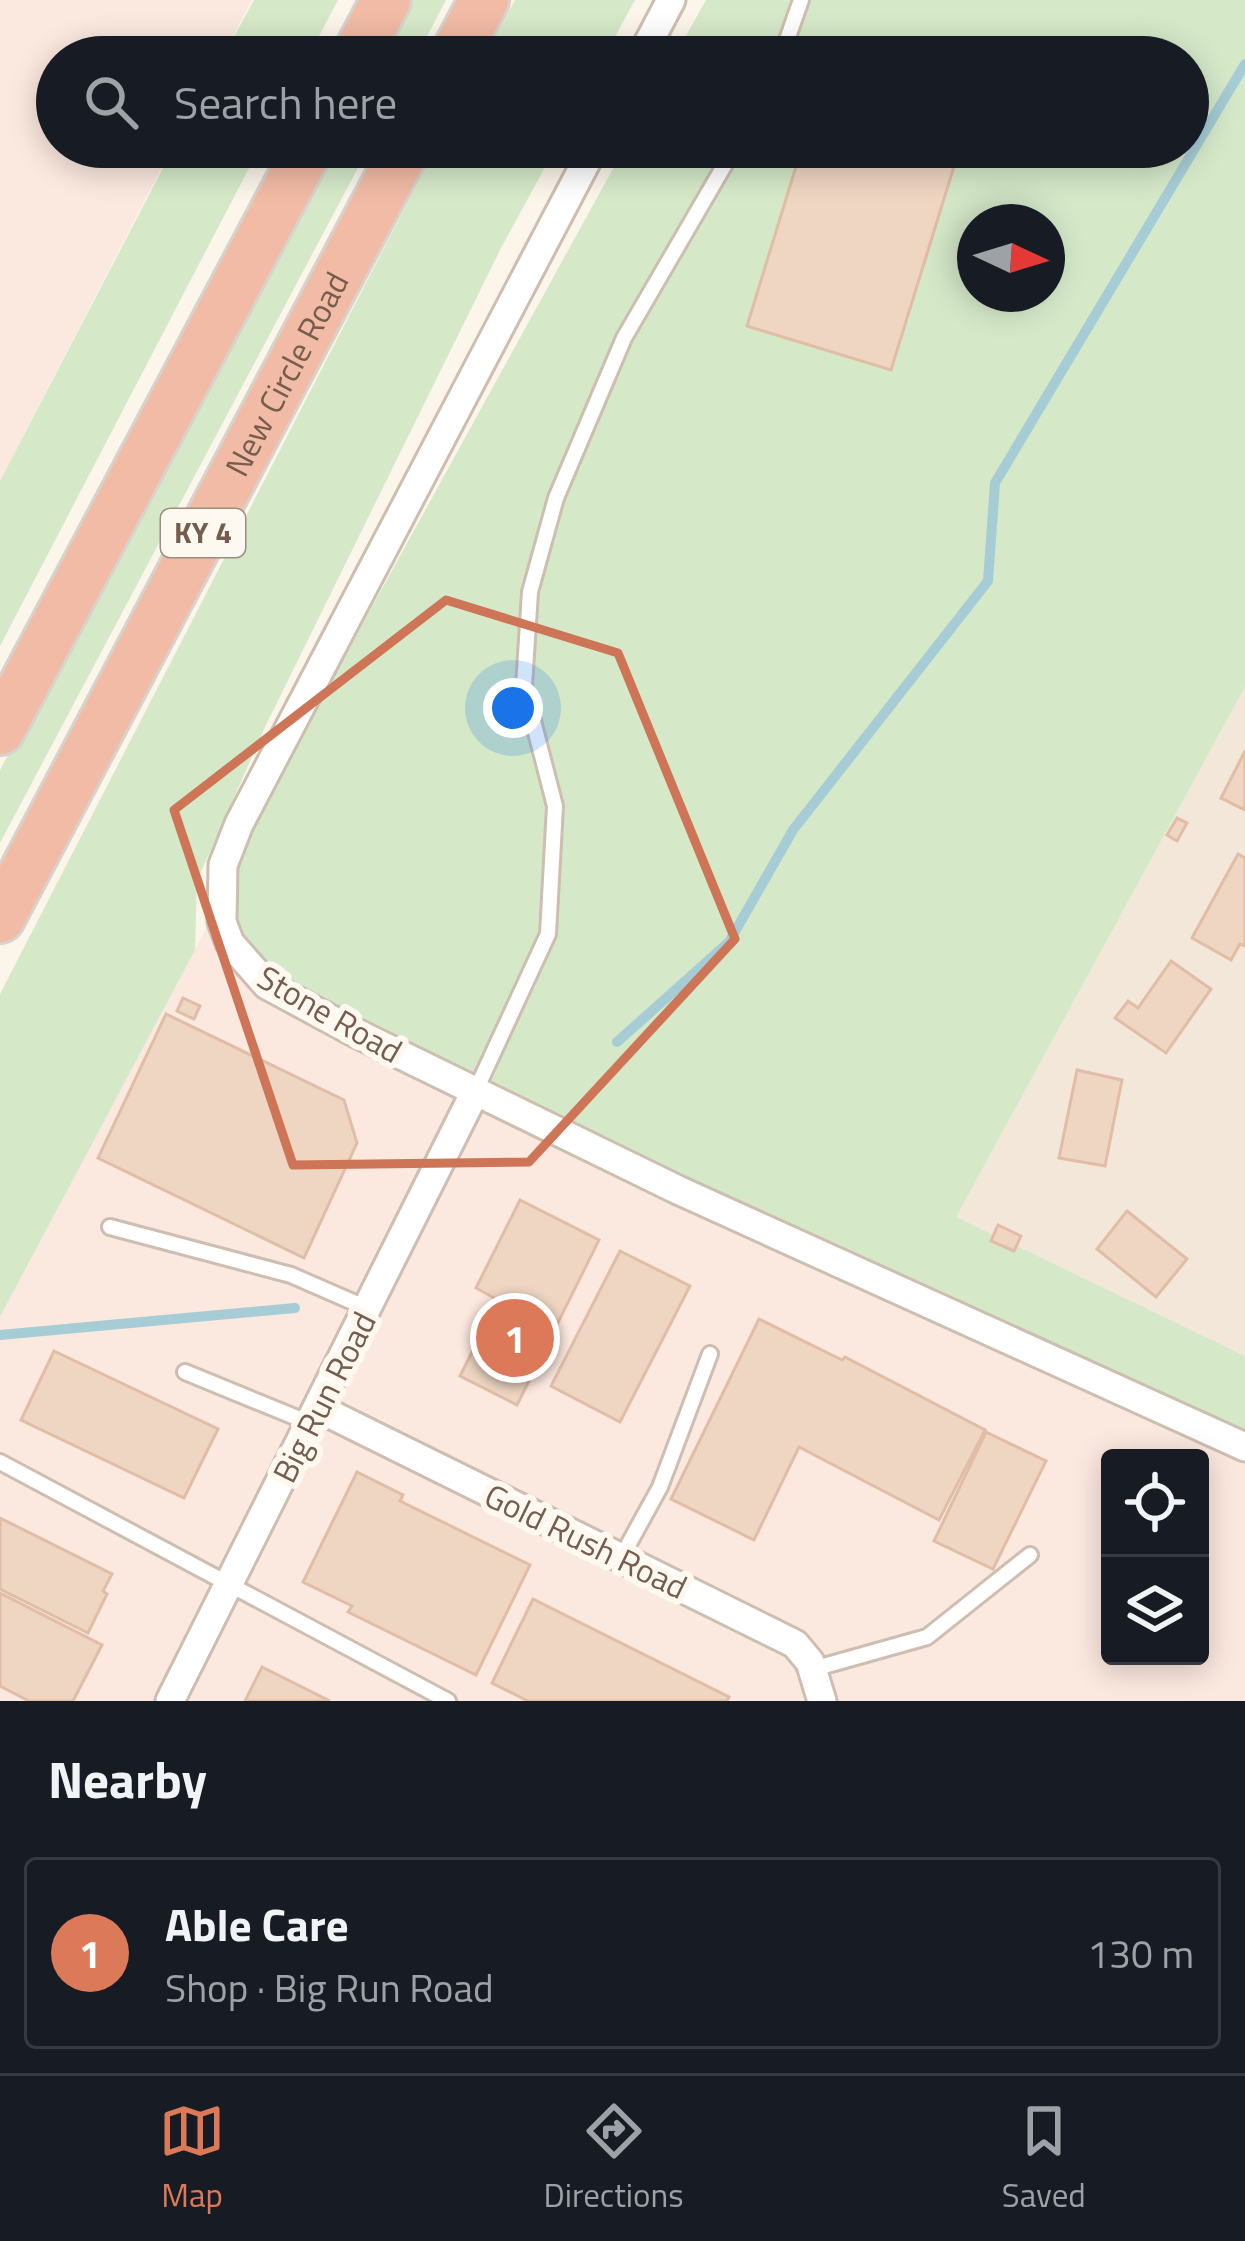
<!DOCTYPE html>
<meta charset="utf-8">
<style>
body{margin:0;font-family:"Titillium Web",sans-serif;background:#20242c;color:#f1f3f6}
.controls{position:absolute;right:36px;bottom:36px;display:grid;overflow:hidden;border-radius:12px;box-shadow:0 6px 30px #0003}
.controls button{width:108px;height:108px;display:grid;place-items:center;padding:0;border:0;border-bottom:3px solid #363941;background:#171b24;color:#f1f3f6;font:60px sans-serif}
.compass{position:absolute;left:957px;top:204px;width:108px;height:108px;border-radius:50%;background:#171b24;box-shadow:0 6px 30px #0003;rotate:94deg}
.you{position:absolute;left:513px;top:708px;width:42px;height:42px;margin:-30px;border:9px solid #fff;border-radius:50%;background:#1a73e8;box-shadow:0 0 0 18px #1a73e833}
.badge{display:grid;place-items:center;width:78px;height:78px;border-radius:50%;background:#dc7958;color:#fff;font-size:39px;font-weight:700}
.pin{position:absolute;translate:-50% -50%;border:6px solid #fff;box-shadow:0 3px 12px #0006}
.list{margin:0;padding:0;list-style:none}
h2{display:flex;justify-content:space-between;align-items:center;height:156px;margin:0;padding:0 48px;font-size:51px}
h2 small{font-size:39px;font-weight:400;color:#9ea1a6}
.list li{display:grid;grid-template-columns:78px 1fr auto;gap:36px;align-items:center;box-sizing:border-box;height:192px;margin:0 24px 24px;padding:0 24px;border:3px solid #363941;border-radius:12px}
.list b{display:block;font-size:45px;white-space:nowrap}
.list p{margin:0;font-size:39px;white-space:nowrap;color:#9ea1a6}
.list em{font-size:39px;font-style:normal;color:#9ea1a6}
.icon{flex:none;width:66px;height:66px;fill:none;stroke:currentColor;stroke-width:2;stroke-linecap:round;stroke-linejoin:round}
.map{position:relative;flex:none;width:1245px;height:1701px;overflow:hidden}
.search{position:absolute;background:#171b24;box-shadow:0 6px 30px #0003;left:36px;right:36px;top:36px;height:132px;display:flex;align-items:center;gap:30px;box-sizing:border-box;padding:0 42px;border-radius:66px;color:#9ea1a6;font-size:45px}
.sheet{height:372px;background:#171b24}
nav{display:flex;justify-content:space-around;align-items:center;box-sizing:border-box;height:168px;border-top:3px solid #363941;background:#171b24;font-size:33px;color:#9ea1a6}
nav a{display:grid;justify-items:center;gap:6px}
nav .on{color:#dc7958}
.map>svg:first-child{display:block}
.residential{fill:#f3e7d9}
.commercial{fill:#fbe8df;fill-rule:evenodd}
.green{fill:#d5e9c9;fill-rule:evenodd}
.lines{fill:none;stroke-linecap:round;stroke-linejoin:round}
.stream{stroke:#a6ccd5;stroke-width:10}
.building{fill:#efd6c3;stroke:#e1bda5;stroke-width:3}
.service-casing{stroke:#cdbeb0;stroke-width:20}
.minor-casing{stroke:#cdbeb0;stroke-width:33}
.motorway-casing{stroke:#d8d2cd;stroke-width:54}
.service{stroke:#fff;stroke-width:14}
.minor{stroke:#fff;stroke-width:27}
.motorway{stroke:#f1bba5;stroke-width:48}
.marked{fill:none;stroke:#cd7556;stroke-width:9;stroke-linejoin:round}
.labels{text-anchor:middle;stroke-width:12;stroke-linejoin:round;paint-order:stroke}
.shield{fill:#fef9f0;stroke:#9e8c7f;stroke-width:3}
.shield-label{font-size:30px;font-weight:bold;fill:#755d4e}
.street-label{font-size:33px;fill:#755d4e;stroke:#fef9f0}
</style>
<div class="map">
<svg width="1245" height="1701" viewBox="0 0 1245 1701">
<rect width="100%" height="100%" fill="#fbf5ea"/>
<path class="residential" d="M1245 687V1356L955 1218Z"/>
<g class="commercial">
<path d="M0 0H252L221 57H57V147H172L0 481Z"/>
<path d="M219 904 1245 1449V1701H0V1317ZM1110 1458H1200V1656H1110Z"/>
</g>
<g class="green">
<path d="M254 0H338L308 57H223Z"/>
<path d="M407 0H446L416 57H376Z"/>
<path d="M515 0H635L604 57H484Z"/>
<path d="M706 0H1245V687L956 1217 1245 1356V1454L354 1032 230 943 220 883 625 147H1188V57H674ZM975 222H1047V294H975Z"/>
<path d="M174 147H260L0 646V481Z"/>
<path d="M329 147H369L0 843V770Z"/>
<path d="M436 147H556L501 248 266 725 197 881 195 950 0 1317V994Z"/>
</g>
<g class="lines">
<g class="stream">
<path d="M617 1042 729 942 793 830 988 581 995 483 1245 64"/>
<path d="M0 1335 295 1308"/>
</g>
</g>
<g class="building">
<path d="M802 147H960L891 370 747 326Z"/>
<path d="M1245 751V810L1221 798Z"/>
<path d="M1177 818 1187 823 1177 841 1167 835Z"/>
<path d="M1238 854 1245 858V946L1240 944 1231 960 1192 938Z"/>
<path d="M1171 961 1211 989 1166 1053 1115 1018 1128 1001 1138 1008Z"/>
<path d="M183 998 200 1006 194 1019 177 1011Z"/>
<path d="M166 1014 344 1100 357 1143 304 1258 98 1158Z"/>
<path d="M1077 1070 1122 1080 1105 1166 1059 1158Z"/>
<path d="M520 1200 599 1240 517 1405 460 1376 498 1300 476 1288Z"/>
<path d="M1127 1211 1187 1259 1156 1297 1097 1249Z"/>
<path d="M998 1225 1021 1236 1014 1251 991 1241Z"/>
<path d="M620 1251 690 1286 620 1422 551 1386Z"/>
<path d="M759 1319 842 1360 845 1357 985 1430 939 1520 799 1447 754 1540 671 1499Z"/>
<path d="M54 1351 218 1429 184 1498 21 1420Z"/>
<path d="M986 1432 1046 1461 993 1569 934 1541Z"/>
<path d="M357 1472 403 1495 400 1501 530 1565 476 1675 348 1612 352 1606 303 1582Z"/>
<path d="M0 1518 112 1574 103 1591 107 1594 88 1633 0 1589Z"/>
<path d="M0 1593 102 1645 73 1701H29L0 1686Z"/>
<path d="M533 1599 729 1697 727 1701H528L492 1683Z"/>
<path d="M262 1667 330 1701H245Z"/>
</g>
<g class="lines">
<g class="service-casing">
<g id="service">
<path d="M781 57 801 0"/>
<path d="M475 1092 548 934 555 806 524 686 530 592 556 498 624 338 735 147"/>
<path d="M110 1227 291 1275 369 1309"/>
<path d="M185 1372 312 1424"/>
<path d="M0 1462 448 1701"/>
<path d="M621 1558 660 1487 710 1354"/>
<path d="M813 1669 927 1637 1030 1555"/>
</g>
</g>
<g class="minor-casing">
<g id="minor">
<path d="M641 57 671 0"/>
<path d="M594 147 239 824 223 865 222 922 230 943 267 985 354 1032 678 1190 1245 1447"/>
<path d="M320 1409 795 1644 810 1662 822 1701"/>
<path d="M170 1701 475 1092"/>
</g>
</g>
<g class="motorway-casing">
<g id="motorway">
<path d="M356 57 386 0"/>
<path d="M454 57 484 0"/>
<path d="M0 730 309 147"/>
<path id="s1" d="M0 918 406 147"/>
</g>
</g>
<use href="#service" class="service"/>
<use href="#minor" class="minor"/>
<use href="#motorway" class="motorway"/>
</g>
<path class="marked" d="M446 600 618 653 735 939 529 1162 293 1165 174 810Z"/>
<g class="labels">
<rect class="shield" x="161" y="509" width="84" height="48" rx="9"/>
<g class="shield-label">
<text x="203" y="543">KY 4</text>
</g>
<g class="street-label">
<text dy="12" stroke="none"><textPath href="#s1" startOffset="615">New Circle Road</textPath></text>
<text transform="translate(330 1014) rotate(30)" y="12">Stone Road</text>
<text transform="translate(324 1397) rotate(-63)" y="12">Big Run Road</text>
<text transform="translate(586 1541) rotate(26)" y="12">Gold Rush Road</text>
</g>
</g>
</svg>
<div class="controls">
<button><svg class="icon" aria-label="locate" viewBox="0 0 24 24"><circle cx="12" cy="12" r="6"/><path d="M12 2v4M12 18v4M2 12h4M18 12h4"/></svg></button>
<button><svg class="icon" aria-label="layers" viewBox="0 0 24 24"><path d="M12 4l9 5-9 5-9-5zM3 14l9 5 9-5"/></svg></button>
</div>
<svg class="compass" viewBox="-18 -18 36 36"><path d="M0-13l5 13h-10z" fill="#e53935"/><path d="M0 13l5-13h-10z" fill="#9ea1a6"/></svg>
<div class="you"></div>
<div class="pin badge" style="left:515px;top:1338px">1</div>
<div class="search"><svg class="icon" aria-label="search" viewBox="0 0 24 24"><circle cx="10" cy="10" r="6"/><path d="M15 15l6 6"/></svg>Search here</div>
</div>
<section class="sheet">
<h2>Nearby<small></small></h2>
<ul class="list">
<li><span class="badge">1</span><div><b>Able Care</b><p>Shop · Big Run Road</p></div><em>130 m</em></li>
</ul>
</section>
<nav>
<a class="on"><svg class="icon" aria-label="map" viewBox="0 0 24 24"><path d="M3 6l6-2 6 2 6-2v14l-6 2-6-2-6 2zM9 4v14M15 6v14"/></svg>Map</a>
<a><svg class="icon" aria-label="directions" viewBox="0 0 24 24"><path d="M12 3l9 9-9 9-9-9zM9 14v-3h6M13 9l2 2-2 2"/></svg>Directions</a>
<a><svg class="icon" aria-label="saved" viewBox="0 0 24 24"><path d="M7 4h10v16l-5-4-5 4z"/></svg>Saved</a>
</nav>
